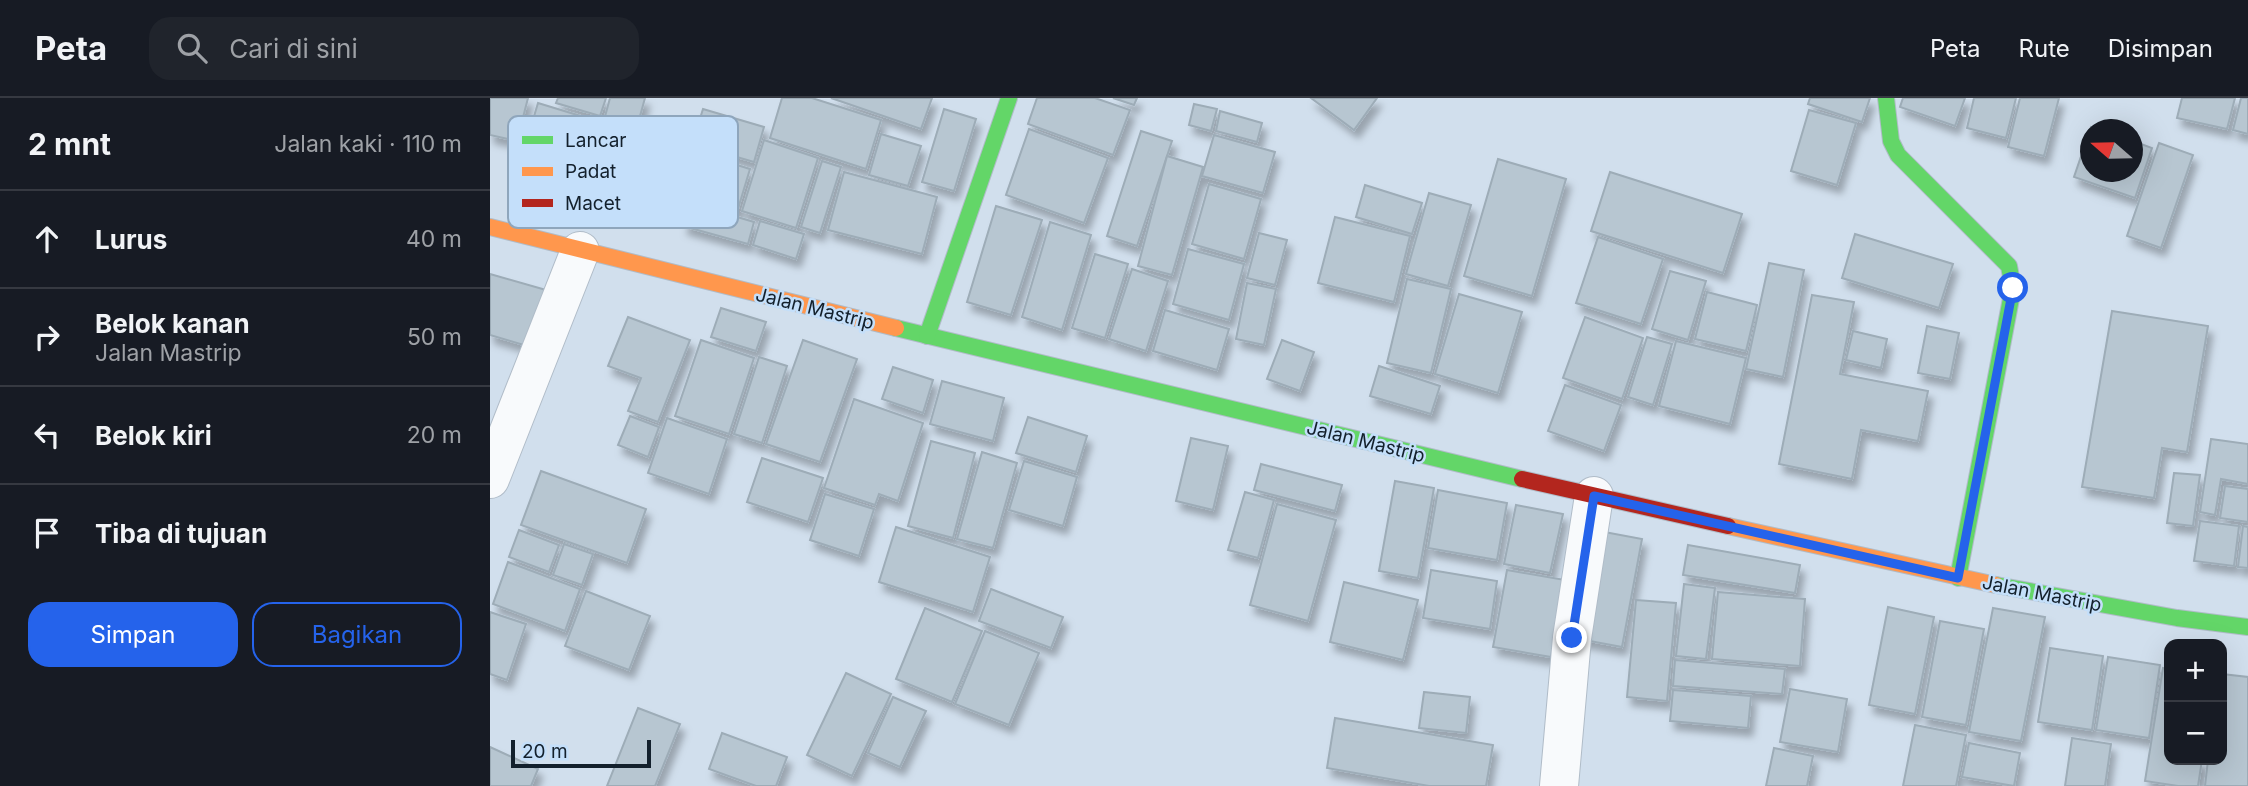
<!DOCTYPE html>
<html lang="id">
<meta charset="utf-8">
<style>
body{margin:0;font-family:Inter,sans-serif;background:#20242c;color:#f1f3f6}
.controls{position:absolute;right:21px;bottom:21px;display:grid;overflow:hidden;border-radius:14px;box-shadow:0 7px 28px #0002}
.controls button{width:63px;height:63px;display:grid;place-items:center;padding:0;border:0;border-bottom:2px solid #363941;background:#171b24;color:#f1f3f6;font:35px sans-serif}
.compass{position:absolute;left:1590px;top:21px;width:63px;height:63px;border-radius:50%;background:#171b24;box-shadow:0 7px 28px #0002;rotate:290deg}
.scale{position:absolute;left:21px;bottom:18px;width:140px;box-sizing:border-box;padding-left:7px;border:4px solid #13202c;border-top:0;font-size:19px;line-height:24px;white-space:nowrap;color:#13202c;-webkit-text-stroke:5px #c4dffa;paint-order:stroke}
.stop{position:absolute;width:21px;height:21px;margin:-16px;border:5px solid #2563eb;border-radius:50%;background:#fff}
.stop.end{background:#2563eb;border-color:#fff;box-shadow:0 2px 7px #0008}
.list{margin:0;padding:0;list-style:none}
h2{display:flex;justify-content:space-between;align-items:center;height:91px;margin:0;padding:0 28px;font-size:30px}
h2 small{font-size:23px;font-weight:400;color:#9ea1a6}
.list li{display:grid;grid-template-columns:46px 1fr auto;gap:21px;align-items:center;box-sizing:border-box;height:98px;padding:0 28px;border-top:2px solid #363941}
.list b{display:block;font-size:26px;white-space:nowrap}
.list p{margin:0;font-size:23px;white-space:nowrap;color:#9ea1a6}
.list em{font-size:23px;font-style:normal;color:#9ea1a6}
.actions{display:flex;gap:14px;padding:21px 28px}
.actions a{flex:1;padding:16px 0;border:2px solid #2563eb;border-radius:21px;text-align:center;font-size:24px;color:#2563eb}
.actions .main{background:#2563eb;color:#fff}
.icon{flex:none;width:38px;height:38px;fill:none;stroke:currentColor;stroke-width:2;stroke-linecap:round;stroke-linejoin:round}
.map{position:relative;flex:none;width:1758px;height:688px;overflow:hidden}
header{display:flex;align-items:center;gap:42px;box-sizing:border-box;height:98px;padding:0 35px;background:#171b24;border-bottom:2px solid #363941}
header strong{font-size:33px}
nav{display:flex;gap:38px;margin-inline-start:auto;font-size:24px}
.search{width:490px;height:63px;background:#20242c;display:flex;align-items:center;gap:18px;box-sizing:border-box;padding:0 24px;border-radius:21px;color:#9ea1a6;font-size:26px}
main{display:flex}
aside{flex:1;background:#171b24}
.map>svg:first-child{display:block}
.building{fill:#b7c6d1;stroke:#9dacb7;stroke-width:2;filter:url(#shadow)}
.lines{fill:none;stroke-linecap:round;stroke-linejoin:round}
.street-casing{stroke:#b0bcc8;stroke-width:40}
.fast-casing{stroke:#b0bcc8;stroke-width:18}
.slow-casing{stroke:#b0bcc8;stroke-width:18}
.jam-casing{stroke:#b0bcc8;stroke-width:18}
.street{stroke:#f8fafc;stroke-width:38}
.fast{stroke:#63d668;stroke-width:16}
.slow{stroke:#ff974d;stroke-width:16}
.jam{stroke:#b3261e;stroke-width:16}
.route{stroke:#2563eb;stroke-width:9}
.labels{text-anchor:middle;stroke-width:5;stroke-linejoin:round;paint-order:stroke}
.street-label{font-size:19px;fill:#13202c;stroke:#c4dffa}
.key{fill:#c4dffa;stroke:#8fa6bc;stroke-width:2}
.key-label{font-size:19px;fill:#13202c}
</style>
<header>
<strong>Peta</strong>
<div class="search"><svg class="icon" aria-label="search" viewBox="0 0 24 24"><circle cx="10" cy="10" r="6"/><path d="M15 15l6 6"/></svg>Cari di sini</div>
<nav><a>Peta</a><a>Rute</a><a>Disimpan</a></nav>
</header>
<main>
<aside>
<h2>2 mnt<small>Jalan kaki · 110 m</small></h2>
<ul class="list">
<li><svg class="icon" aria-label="ahead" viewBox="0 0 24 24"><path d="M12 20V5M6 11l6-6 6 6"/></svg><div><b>Lurus</b></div><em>40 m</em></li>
<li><svg class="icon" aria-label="right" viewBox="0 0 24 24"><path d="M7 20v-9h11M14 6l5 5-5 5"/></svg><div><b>Belok kanan</b><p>Jalan Mastrip</p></div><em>50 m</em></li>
<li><svg class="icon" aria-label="left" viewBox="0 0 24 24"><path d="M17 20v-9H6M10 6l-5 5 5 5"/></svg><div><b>Belok kiri</b></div><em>20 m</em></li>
<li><svg class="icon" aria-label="arrive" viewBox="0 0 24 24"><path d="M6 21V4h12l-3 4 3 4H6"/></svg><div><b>Tiba di tujuan</b></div></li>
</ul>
<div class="actions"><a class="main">Simpan</a><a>Bagikan</a></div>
</aside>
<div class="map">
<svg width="1758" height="688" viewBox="0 0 1758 688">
<defs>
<filter id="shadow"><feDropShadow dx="4.5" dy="8" stdDeviation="3.5" flood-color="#0004"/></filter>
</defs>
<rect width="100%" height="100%" fill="#d1dfed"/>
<g class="building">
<path d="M0 0H38L27 43 0 37Z"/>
<path d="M68 0H116L110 18 66 5Z"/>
<path d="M120 0H155L131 87 99 78Z"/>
<path d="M292 0H322L391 22 376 71 280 40Z"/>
<path d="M341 0H442L431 31Z"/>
<path d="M547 0H605L640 12 623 57 538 26Z"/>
<path d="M623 0H647L644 7Z"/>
<path d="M821 0H887L864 32Z"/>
<path d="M1320 0H1380L1372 24 1318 6Z"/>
<path d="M1413 0H1475L1465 28 1410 9Z"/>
<path d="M1484 0H1526L1516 40 1477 30Z"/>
<path d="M1530 0H1569L1554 58 1518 49Z"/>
<path d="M1692 0H1745L1737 31 1687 20Z"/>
<path d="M1751 0H1758V36L1743 32Z"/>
<path d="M48 5 107 23 92 73 33 55Z"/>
<path d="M704 6 727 11 721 33 699 27Z"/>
<path d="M213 11 274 29 264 64 202 46Z"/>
<path d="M454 11 486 21 464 93 432 84Z"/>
<path d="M1319 12 1366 25 1347 87 1301 73Z"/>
<path d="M730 13 772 25 767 44 726 33Z"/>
<path d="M1601 29 1609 32H1601V74H1643V43L1662 50 1645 100 1584 79Z"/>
<path d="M539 31 618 60 594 125 516 97Z"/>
<path d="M651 33 682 43 647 148 617 138Z"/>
<path d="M391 36 431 48 418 88 379 77Z"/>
<path d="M724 37 785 54 773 95 712 78Z"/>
<path d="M274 42 328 60 306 130 252 113Z"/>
<path d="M1669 45 1703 57 1671 150 1637 138Z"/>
<path d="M205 54 260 71 247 114 192 97Z"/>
<path d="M677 58 713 69 682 177 648 168Z"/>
<path d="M1008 61 1076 81 1042 198 974 178Z"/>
<path d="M332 63 351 69 330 135 311 129Z"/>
<path d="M354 74 447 99 432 156 338 132Z"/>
<path d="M1120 74 1252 116 1233 175 1101 133Z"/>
<path d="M719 86 771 101 754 161 702 146Z"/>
<path d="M875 87 932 105 922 136 866 119Z"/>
<path d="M939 95 981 107 958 188 916 176Z"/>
<path d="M200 105 264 124 258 146 193 128Z"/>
<path d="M506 108 552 122 521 217 477 204Z"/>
<path d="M845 119 920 138 904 204 828 185Z"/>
<path d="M270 123 314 136 306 161 263 147Z"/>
<path d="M560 124 601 137 572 232 532 219Z"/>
<path d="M769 135 797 142 785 187 757 180Z"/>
<path d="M1365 136 1463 166 1449 210 1352 180Z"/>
<path d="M1108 139 1173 161 1151 226 1086 205Z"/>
<path d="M698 151 754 166 739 222 683 206Z"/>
<path d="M605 156 638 166 615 240 582 230Z"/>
<path d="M1279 165 1314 172 1293 279 1256 271Z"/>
<path d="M642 171 678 183 656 253 619 241Z"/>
<path d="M1180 173 1216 183 1198 242 1162 231Z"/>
<path d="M0 176 70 196 54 253 0 237Z"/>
<path d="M917 181 961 191 941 275 897 265Z"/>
<path d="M757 185 786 191 774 247 746 241Z"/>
<path d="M1217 194 1267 207 1256 253 1205 241Z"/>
<path d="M969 196 1032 214 1008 295 945 276Z"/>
<path d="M1322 197 1364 204 1350 276 1438 293 1428 343 1371 332 1362 381 1289 366Z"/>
<path d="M231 210 276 224 266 253 221 239Z"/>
<path d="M675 212 739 231 727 272 663 253Z"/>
<path d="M1622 213 1718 228 1697 354 1672 350 1664 400 1592 389Z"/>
<path d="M138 219 200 242 168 324 138 313 151 280 118 268Z"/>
<path d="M1095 219 1153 240 1132 301 1073 280Z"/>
<path d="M1437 228 1469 235 1460 281 1428 275Z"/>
<path d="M1363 233 1397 241 1391 270 1356 262Z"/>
<path d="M1157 239 1182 246 1163 307 1138 299Z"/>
<path d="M211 242 264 260 239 336 185 318Z"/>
<path d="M313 242 367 261 330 364 276 346Z"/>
<path d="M792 242 824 254 810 293 777 281Z"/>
<path d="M1186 243 1256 260 1240 326 1169 308Z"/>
<path d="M269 259 297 268 272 345 244 336Z"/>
<path d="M889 268 950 288 941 316 880 298Z"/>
<path d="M403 269 443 282 433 315 392 301Z"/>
<path d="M452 283 514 300 503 343 440 326Z"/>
<path d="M1075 287 1131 307 1114 353 1058 333Z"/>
<path d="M364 301 433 325 408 403 389 396 385 407 334 390Z"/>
<path d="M140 318 169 329 158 359 128 347Z"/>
<path d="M538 319 597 338 586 374 526 355Z"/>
<path d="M177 320 237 341 219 396 158 375Z"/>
<path d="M701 340 738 348 723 412 686 403Z"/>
<path d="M1721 341 1758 346V386L1731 381 1725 417 1710 414Z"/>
<path d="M441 343 485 355 463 440 418 428Z"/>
<path d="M492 354 527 365 503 450 467 441Z"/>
<path d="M272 360 333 380 318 424 257 404Z"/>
<path d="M534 363 587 379 573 428 519 412Z"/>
<path d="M771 366 852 387 845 413 764 392Z"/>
<path d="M51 373 156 411 137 465 31 427Z"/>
<path d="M1684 375 1710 377 1703 428 1677 425Z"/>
<path d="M905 383 944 390 928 480 889 473Z"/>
<path d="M1735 388 1758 391V424L1730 420Z"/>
<path d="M948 392 1017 405 1007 462 938 450Z"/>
<path d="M755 394 784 402 768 460 738 452Z"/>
<path d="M335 396 384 411 369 458 320 442Z"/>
<path d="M787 406 846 422 818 523 760 507Z"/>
<path d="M1026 407 1073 416 1060 475 1014 466Z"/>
<path d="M1710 423 1749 428 1744 468 1704 463Z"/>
<path d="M1753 428 1758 429V470L1748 469Z"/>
<path d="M406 429 500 459 483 514 389 484Z"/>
<path d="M29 432 69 447 59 474 19 459Z"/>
<path d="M1109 433 1152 441 1132 549 1089 541Z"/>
<path d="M74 446 103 456 92 487 63 477Z"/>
<path d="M1198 447 1310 467 1305 495 1193 477Z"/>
<path d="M18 464 90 491 75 533 3 506Z"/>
<path d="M941 472 1007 483 1000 531 933 520Z"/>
<path d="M1017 472 1075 482 1061 559 1003 549Z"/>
<path d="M854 484 928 502 913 562 840 544Z"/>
<path d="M1194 486 1225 490 1216 561 1186 558Z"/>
<path d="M501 491 573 519 561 550 489 523Z"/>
<path d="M96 493 160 518 139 572 75 548Z"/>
<path d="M1228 494 1315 501 1310 568 1222 561Z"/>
<path d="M1146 502 1186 505 1177 603 1137 599Z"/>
<path d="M1398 509 1444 519 1425 616 1379 607Z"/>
<path d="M435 510 492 533 462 604 406 581Z"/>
<path d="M1503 510 1555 519 1531 643 1479 634Z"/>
<path d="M0 514 36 526 17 582 0 576Z"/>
<path d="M1450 523 1494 531 1476 627 1432 619Z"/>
<path d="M495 533 549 555 519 627 465 606Z"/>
<path d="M1560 550 1613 558 1602 632 1548 624Z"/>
<path d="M1618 559 1670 567 1659 640 1606 632Z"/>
<path d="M1185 562 1295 571 1292 596 1183 588Z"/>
<path d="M1673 570 1679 571V662H1712L1708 688H1688L1655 683Z"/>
<path d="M356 575 401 596 362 678 317 657Z"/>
<path d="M1732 576 1758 579V688H1715L1718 662H1732Z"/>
<path d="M1300 591 1357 601 1348 654 1290 644Z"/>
<path d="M1183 592 1261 598 1258 630 1180 623Z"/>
<path d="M934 594 980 599 976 635 929 630Z"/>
<path d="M403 599 436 613 410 669 378 655Z"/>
<path d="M148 610 190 626 165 688H117Z"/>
<path d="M845 620 1003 647 996 688H939L837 670Z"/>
<path d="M1425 627 1476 637 1466 688H1413Z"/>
<path d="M232 635 297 659 286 688H266L219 671Z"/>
<path d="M1582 640 1621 646 1615 688H1575Z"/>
<path d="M1479 645 1530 655 1524 688 1472 679Z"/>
<path d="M0 649 48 671 41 688H0Z"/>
<path d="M1284 650 1323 658 1317 688H1276Z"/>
</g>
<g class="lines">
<g class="street-casing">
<g id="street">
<path d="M0 381 90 153"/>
<path d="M1069 688 1082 540 1104 398"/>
</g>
</g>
<g class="fast-casing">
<g id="fast">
<path d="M1396 0 1401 43 1408 57 1519 168 1523 190 1468 480"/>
<path d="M406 230 1032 381"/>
<path d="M437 238 519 0"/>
<path d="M1506 487 1687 520 1758 529"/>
</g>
</g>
<g class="slow-casing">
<g id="slow">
<path d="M0 129 406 230"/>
<path d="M1238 428 1506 487"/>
</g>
</g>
<g class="jam-casing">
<path id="jam" d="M1032 381 1238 428"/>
</g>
<use href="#street" class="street"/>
<use href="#fast" class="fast"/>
<use href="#slow" class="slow"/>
<use href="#jam" class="jam"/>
</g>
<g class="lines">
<path class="route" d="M1082 540 1104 398 1468 480 1523 190"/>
</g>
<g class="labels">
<g class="street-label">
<text transform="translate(325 210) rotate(14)" y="7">Jalan Mastrip</text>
<text transform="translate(876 343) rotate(14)" y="7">Jalan Mastrip</text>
<text transform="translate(1552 495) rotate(11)" y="7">Jalan Mastrip</text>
</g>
</g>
<rect x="18" y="18" width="230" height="112" rx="10" class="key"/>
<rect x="32" y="38" width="31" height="8" fill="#63d668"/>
<rect x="32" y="69" width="31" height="9" fill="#ff974d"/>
<rect x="32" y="101" width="31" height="8" fill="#b3261e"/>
<g class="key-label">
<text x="75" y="49">Lancar</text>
<text x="75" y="80">Padat</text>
<text x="75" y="112">Macet</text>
</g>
</svg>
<div class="controls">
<button>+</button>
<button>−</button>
</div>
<svg class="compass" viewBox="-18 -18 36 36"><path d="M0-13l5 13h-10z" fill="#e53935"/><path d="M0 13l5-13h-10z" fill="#9ea1a6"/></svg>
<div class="scale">20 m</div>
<div class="stop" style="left:1523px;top:190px"></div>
<div class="stop end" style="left:1082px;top:540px"></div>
</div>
</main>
